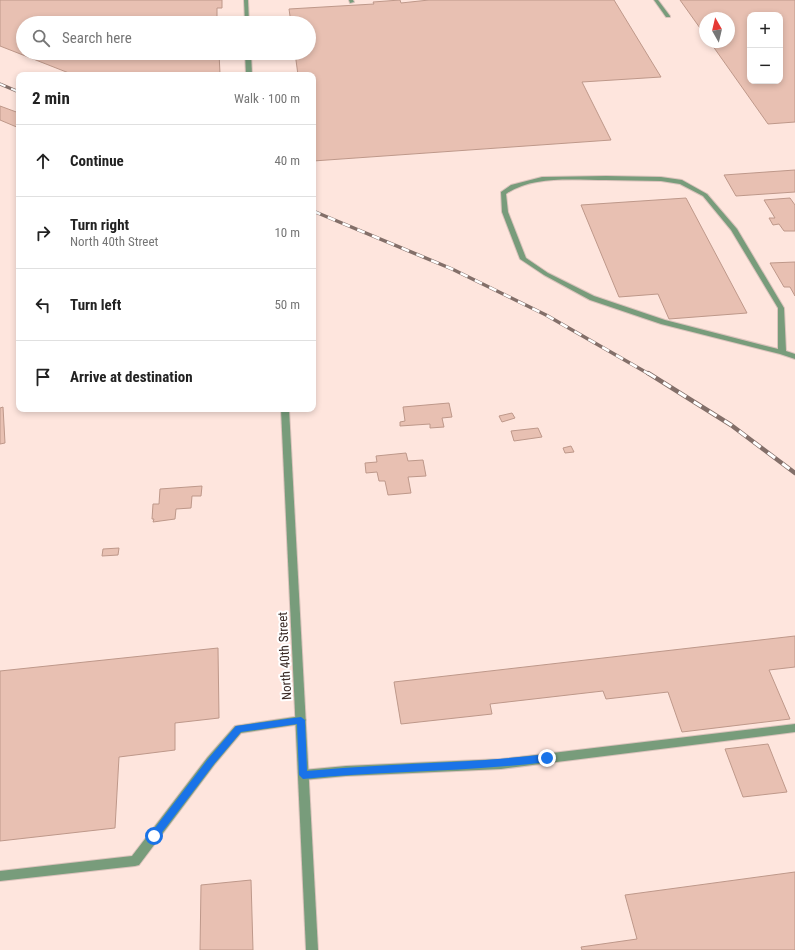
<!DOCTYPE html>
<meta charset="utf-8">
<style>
body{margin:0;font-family:"Roboto Condensed",sans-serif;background:#f6f6f6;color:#222}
.controls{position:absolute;right:12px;top:12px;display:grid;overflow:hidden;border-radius:8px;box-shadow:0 2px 6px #0003}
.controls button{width:36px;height:36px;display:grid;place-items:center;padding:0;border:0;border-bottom:1px solid #e0e0e0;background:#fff;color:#222;font:20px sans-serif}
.compass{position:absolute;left:699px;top:12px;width:36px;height:36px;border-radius:50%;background:#fff;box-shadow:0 2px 6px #0003;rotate:352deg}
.stop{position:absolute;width:12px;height:12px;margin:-9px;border:3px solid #1a73e8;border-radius:50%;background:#fff}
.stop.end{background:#1a73e8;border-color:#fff;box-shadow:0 1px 4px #0008}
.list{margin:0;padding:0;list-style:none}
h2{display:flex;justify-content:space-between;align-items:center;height:52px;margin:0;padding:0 16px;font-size:17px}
h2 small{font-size:13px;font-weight:400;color:#767676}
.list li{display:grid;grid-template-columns:26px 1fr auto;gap:12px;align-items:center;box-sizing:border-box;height:72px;padding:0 16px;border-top:1px solid #e0e0e0}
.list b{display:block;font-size:15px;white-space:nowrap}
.list p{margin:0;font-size:13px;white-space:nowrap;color:#767676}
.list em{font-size:13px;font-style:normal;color:#767676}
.icon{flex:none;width:22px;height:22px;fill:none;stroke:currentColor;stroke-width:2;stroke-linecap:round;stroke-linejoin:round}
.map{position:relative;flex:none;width:795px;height:950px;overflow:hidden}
.search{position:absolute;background:#fff;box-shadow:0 2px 6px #0003;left:16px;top:16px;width:300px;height:44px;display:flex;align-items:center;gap:10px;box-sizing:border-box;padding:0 14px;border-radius:22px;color:#767676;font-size:15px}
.panel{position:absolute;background:#fff;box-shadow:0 2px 6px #0003;left:16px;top:72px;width:300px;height:340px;border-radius:8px}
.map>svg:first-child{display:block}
.building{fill:#e8c0b2;stroke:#be988a;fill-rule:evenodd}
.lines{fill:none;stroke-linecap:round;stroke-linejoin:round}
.lane-casing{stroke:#dbc3bc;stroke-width:2}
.street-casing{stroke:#dbc3bc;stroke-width:2}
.lane{fill:#789c7b;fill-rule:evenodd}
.street{fill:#789c7b;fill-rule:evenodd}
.rail-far2-casing{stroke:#836f69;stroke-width:3}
.rail-far1-casing{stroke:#836f69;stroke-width:3.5}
.rail-casing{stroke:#836f69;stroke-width:4.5}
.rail-far2{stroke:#fff;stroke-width:2;stroke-dasharray:6;stroke-linecap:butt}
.rail-far1{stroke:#fff;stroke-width:2.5;stroke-dasharray:8;stroke-linecap:butt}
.rail{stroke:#fff;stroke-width:3;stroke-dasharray:9;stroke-linecap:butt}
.route{fill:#1a73e8}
.labels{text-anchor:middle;stroke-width:4;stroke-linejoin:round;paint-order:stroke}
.street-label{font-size:13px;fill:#3a2a25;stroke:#fff}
</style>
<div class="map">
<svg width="795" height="950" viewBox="0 0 795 950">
<rect width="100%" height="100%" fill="#fee5dd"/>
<g class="building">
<path d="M0 0H222V8H217V23H23V53H219L220 74H229V75H74L0 46Z"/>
<path d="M400 0 401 3 429 0H614L661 77 582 82 611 140 313 161V75H298L295 53H309V23H291L289 9 374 4 373 2Z"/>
<path d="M680 0H795V122L768 124 710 42H729V18H705V35ZM750 15H780V81H750Z"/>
<path d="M0 106 19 113V128L0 120Z"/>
<path d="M795 170V192L736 196 724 175Z"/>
<path d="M686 198 747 313 669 319 658 294 619 297 581 205Z"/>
<path d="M790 198 795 205V231H784L779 224 773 225 769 218H775L764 200Z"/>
<path d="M795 262V296L790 287H784L770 263Z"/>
<path d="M449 403 452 417 442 418 444 427 430 428V424L400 426V422L405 421 403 407Z"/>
<path d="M3 407 5 443 0 444V408Z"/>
<path d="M512 413 515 418 502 422 499 416Z"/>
<path d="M538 428 542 437 514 441 511 431Z"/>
<path d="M571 446 574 452 565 453 563 448Z"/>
<path d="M406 453 408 461 423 460 426 476 408 477 411 493 388 495 385 481H379L377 472 366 473 365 463 377 462 376 456Z"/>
<path d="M202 486 201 496H192L191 508 176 509 175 519 153 522 154 519H152L153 504H159L160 489Z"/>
<path d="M119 548 118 555 102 556 103 549Z"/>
<path d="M795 636V667L769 670 790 719 682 732 668 692 606 699 603 691 490 704 492 714 401 724 394 682Z"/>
<path d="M218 648 219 718 175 723V750L119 757 115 828 0 841V671Z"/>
<path d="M768 744 787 792 743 797 725 749Z"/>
<path d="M795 872V950H582L581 947 637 939 625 895Z"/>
<path d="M251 880 253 950H200L201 885Z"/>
</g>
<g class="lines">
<g class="lane-casing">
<g id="lane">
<path d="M244 0H248L249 23H245Z"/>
<path d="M349 0H353L354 2 350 3Z"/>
<path d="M654 0H658L670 16V17H666Z"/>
<path d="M245 53H251L252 75H246Z"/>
<path d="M606 176 661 177 682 180 707 194 737 229 784 308 786 351 795 354V359L780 354 661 324 590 300 544 275 520 259 502 212 501 192 511 185 542 177ZM606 180 661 181 680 184 703 196 731 230 778 308V349L665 320 594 296 548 273 526 258 508 212 506 194C532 175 575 180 606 180Z"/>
<path d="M301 716 304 717 306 720 304 723 301 724 241 733 215 764 139 865 135 866 0 881V871L132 856 207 758 235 726Z"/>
<path d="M795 724V732L501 769 346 776 303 780 299 778 298 775 299 772 303 770 346 766 501 759Z"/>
</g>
</g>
<g class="street-casing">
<path id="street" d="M281 409H289L318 950H306Z"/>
</g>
<use href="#lane" class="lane"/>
<use href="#street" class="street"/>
<g class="rail-far2-casing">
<path id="rail-far2" d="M0 84 19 92"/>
</g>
<g class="rail-far1-casing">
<path id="rail-far1" d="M313 211 452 269 546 315 649 374"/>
</g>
<g class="rail-casing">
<path id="rail" d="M648 373 731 425 795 473"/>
</g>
<use href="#rail-far2" class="rail-far2"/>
<use href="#rail-far1" class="rail-far1"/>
<use href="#rail" class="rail"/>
</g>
<path class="route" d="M301 717 305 720 307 771C387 763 467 764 547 754L551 758 547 762C466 772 384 771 303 779L299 775 297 724 241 732 214 764 157 839 154 840 151 839 150 836 151 833 208 759 236 726Z"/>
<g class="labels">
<g class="street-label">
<text transform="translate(284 656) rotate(-93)" y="5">North 40th Street</text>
</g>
</g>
</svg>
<div class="controls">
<button>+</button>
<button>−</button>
</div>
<svg class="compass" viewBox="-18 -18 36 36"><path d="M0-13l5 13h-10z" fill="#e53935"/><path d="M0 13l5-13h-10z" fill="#767676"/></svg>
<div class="stop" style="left:154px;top:836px"></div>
<div class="stop end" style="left:547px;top:758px"></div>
<div class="search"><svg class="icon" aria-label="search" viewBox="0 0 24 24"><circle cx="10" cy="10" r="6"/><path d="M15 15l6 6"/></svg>Search here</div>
<section class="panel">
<h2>2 min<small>Walk · 100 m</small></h2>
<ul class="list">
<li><svg class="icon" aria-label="ahead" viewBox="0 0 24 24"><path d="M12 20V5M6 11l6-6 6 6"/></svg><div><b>Continue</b></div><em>40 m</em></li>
<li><svg class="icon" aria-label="right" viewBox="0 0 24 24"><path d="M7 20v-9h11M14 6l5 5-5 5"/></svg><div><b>Turn right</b><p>North 40th Street</p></div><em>10 m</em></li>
<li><svg class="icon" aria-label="left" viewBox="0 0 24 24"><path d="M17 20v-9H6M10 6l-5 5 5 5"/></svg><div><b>Turn left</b></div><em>50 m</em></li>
<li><svg class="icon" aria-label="arrive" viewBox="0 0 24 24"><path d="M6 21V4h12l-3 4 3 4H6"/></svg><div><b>Arrive at destination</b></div></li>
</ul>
</section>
</div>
